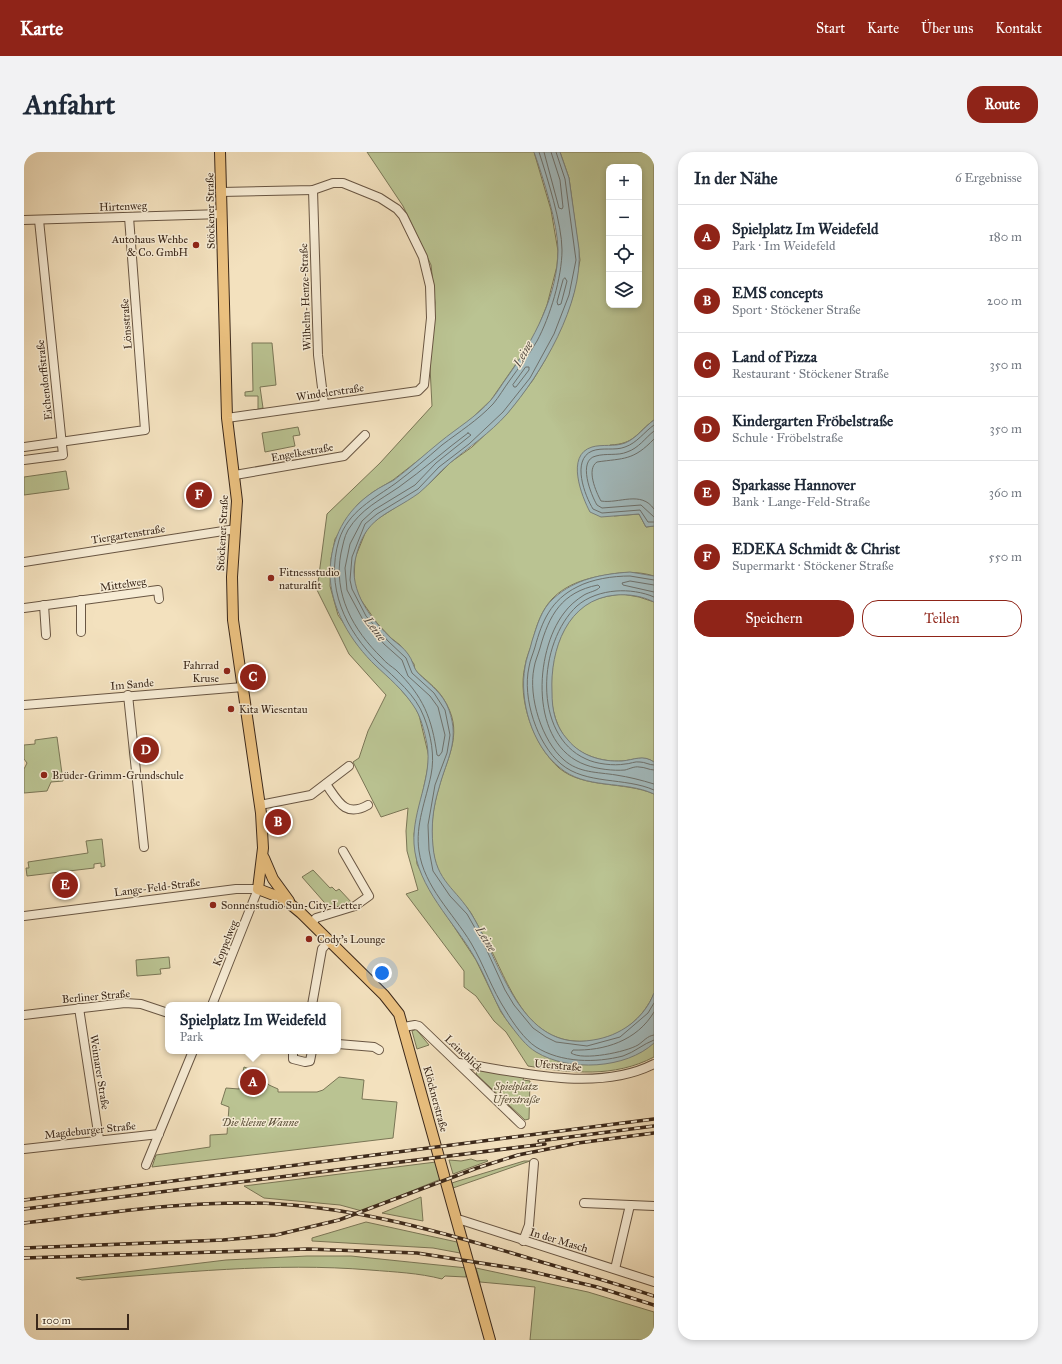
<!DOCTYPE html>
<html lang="de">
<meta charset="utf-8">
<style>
body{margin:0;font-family:"IM FELL Great Primer",serif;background:#f2f2f3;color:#1f2937}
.controls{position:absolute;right:12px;top:12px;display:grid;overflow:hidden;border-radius:8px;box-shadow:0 2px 6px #0003}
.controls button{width:36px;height:36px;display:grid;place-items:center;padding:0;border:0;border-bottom:1px solid #e0e1e3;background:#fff;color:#1f2937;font:20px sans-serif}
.scale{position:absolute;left:12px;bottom:10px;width:93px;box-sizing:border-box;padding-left:4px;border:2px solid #3b281a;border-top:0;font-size:11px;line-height:14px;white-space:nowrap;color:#3b281a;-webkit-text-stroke:3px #f7ecd5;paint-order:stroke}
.you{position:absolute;left:358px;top:821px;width:14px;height:14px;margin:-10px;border:3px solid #fff;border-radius:50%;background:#1a73e8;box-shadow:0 0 0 6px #1a73e833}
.badge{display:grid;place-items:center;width:26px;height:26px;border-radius:50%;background:#8f2418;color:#fff;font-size:13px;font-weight:700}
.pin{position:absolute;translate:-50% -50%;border:2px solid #fff;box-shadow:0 1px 4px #0006}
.popup{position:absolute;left:141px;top:850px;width:176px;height:52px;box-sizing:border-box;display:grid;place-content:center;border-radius:8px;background:#fff;filter:drop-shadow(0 1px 3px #0005);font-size:13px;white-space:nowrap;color:#747a83}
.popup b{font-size:15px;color:#1f2937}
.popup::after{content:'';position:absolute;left:50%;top:100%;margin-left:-8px;border:8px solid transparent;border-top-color:#fff}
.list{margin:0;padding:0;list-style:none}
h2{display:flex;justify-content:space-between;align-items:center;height:52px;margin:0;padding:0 16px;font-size:17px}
h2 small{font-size:13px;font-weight:400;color:#747a83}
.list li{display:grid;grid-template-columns:26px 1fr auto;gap:12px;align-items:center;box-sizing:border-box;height:64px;padding:0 16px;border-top:1px solid #e0e1e3}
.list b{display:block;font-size:15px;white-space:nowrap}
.list p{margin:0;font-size:13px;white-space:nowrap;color:#747a83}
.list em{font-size:13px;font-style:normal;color:#747a83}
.actions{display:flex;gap:8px;padding:12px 16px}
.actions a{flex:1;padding:9px 0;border:1px solid #8f2418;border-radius:16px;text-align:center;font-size:14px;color:#8f2418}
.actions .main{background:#8f2418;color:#fff}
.icon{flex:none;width:22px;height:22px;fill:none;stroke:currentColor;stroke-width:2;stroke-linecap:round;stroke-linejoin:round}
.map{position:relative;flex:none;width:630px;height:1188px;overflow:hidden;border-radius:16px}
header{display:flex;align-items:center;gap:24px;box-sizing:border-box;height:56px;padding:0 20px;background:#8f2418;color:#fff}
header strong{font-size:19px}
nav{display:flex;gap:22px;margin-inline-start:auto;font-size:14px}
.intro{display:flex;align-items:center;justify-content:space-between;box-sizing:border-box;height:96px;padding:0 24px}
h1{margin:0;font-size:28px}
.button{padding:10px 18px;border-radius:16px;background:#8f2418;color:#fff;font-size:14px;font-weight:700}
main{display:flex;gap:24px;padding:0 24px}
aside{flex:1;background:#fff;border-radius:16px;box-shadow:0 2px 6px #0003}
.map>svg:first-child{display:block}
.green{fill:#bac392;stroke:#7a7656;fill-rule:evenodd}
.water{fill:#a2babd;stroke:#79807c}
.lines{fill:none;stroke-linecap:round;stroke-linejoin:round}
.shore{stroke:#6e716c;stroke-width:1}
.minor-casing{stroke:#695643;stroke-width:10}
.major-casing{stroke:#3b281a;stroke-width:12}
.minor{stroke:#f7ecd5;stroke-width:8}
.major{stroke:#eac07f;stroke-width:10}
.rail-casing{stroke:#3b281a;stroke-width:3.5}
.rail{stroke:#f7ecd5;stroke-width:2;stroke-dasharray:6;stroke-linecap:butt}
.poi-dot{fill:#8f2418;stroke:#f7ecd5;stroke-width:1.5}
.labels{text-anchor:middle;stroke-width:3;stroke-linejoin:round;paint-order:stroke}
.street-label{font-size:11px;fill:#3b281a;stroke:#f7ecd5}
.poi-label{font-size:11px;fill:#3b281a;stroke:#f7ecd5;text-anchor:start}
.park-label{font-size:11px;font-style:italic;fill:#5b4f38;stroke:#f7ecd5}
.water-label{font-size:12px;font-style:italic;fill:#554c43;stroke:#f7ecd5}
</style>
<header>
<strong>Karte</strong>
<nav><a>Start</a><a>Karte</a><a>Über uns</a><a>Kontakt</a></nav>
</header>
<div class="intro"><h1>Anfahrt</h1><a class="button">Route</a></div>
<main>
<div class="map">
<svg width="630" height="1188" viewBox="0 0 630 1188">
<rect width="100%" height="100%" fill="#f3e1be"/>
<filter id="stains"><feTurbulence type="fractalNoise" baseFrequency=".005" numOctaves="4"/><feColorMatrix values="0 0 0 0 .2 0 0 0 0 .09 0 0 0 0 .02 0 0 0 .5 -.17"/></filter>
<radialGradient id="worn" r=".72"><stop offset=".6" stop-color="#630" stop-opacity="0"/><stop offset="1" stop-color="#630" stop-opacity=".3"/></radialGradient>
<g class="green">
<path d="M343 0H510L527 58 534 99 533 114 523 153 510 186 467 248 446 268 369 328 349 340 334 352 311 387 307 407 306 434 314 463 332 489 352 513 366 525 390 553 395 563 405 605 403 620 390 682 393 712 407 740 452 808 477 860 487 874 511 899 534 909 550 912 581 911 630 891V905C590 926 547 921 504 914L482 880 470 869 452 844 440 835V819L382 742 394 738 383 699 382 679 384 656 357 665 329 610 335 606 344 579 362 543 325 502 293 438 303 362 356 311 408 254 406 215 411 151 407 113 379 54Z"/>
<path d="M536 0H630V268C612 281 611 292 586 293L590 364 615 362 622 375 630 374V424C614 419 598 420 582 423 563 426 542 432 528 447 517 459 512 475 508 491 506 498 502 506 501 514 493 547 510 594 535 616 560 637 600 629 630 642V841C621 864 599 883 574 888 513 898 493 853 471 806 464 791 455 776 447 761 443 755 438 750 433 745 420 731 411 717 409 698 406 677 409 655 415 635 424 602 441 580 419 546 412 535 400 527 391 518L390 512 376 493 367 486 353 471 337 448 331 435 330 428 331 406 344 374 355 366 383 348 406 331 427 310 448 295 482 263 509 228 521 208 544 159 549 144 556 108 545 26ZM585 15H615V153H585Z"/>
<path d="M228 191H248L252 233 236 235 239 256 234 257V244H221V240L229 239Z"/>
<path d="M274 275 276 283 269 284 271 294 241 300 238 281Z"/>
<path d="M42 319 45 337 0 343V325Z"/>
<path d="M598 442 615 445 630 450V610C619 603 610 608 598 609 578 610 557 604 543 588 516 556 524 484 556 457 568 446 583 444 598 442Z"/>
<path d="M33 585 39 629 27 630 23 639 0 641V617L3 611 0 607V593L11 592V588Z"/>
<path d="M78 687 81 714 77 715V711L70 712V716L3 724 2 716H5L4 710 64 701 62 689Z"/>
<path d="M289 718 306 736 308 735 312 739 315 737 329 752 307 758 278 725Z"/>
<path d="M145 805 146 816 136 817 137 822 113 824 112 808Z"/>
<path d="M392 877 405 893 393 897 388 879Z"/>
<path d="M220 915 233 920 245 933 254 937V940H293L299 938 315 925 340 928 338 947 373 950 369 986 128 1015 132 1003 186 995V983L203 982 205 955 197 952 202 936 215 937Z"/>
<path d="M454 918 500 925 499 928 506 929 505 967 501 968 452 922Z"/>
<path d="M447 1007 453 1009 463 1008 464 1009 429 1022 425 1008 437 1009Z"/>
<path d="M500 1009H506L429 1036 428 1031 434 1029Z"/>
<path d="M412 1010 417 1027 338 1059 316 1053 240 1046 220 1034Z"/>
<path d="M397 1045 399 1069 358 1061Z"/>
<path d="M342 1070 433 1090 436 1101 409 1096 288 1089V1086Z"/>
<path d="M283 1104H327L443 1116 442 1125 421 1124 418 1127C395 1121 371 1120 346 1118 251 1110 154 1121 58 1128L52 1126 202 1108Z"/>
<path d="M452 1116 564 1140 630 1160V1188H506L511 1135 456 1130Z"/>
</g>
<g class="water">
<path d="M510 0H536L545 26 555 97C559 152 518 221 483 262 466 281 445 295 426 311 415 320 406 332 395 341 363 364 340 364 331 409 325 439 347 468 369 488 374 492 380 496 384 502 389 508 389 516 394 521 406 533 419 541 425 558 436 589 423 606 415 636 409 655 407 674 409 694 412 730 432 736 448 763 477 810 496 901 569 888 596 884 620 867 630 841V891C602 917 545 920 512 900 502 894 494 883 487 874 471 854 464 828 451 806 430 769 393 736 390 692 388 657 409 626 403 592 400 578 397 564 389 553 379 538 365 526 352 514 327 490 306 456 306 420 307 386 321 359 349 340 356 335 363 332 370 328 386 316 401 302 416 290 433 276 452 265 467 248 473 241 478 232 484 224 509 189 534 143 534 98 534 73 519 25 510 0Z"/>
<path d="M630 268V374L622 375 615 362 577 365 566 360C558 345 541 303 568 295 578 292 591 295 601 291 613 286 620 275 630 268Z"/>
<path d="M606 420 630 424V450C618 444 605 442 592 443 543 447 526 498 528 540 528 558 531 574 544 588 557 604 578 610 598 609 610 608 619 602 630 610V642C600 628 561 638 535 615 508 593 495 549 501 515 502 507 506 498 508 489 513 474 517 457 530 446 551 427 578 422 606 420Z"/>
</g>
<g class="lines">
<g class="shore">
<path d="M515 0C523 25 538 72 538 98 538 125 526 165 513 189 505 203 495 215 486 228 480 236 475 245 469 252 454 268 435 280 418 293 403 306 388 319 372 331 350 347 324 359 315 388 301 435 321 478 355 511 371 526 392 543 400 565 407 583 411 604 407 623 402 648 391 673 395 699 400 735 429 761 447 791 460 813 468 838 482 859 489 871 501 888 512 895 537 911 572 911 599 904 611 900 619 892 630 888"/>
<path d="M520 0 535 56 538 57 539 55 536 28 527 0"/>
<path d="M532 0 541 27 552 108 545 143 530 182 506 226 479 260 445 292 415 315 394 337 353 362 341 372 328 405 326 428 328 437 342 464 364 489 382 506 388 521 410 541 421 558 426 583 423 601 411 633 404 673 405 698 409 719 426 744 443 762 459 790 481 838 490 853 509 876 522 885 532 890 563 894 596 885 624 861 630 851"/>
<path d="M541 126 543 129 537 152 534 153 533 150 539 128Z"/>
<path d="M502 215H505V218L492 235H490L489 233Z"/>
<path d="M630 273C620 280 613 291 601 295 591 299 578 295 568 299 547 308 561 344 569 357L578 361 616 358 624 370H630"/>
<path d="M630 279C621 286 615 296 603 300 594 304 582 301 572 304 553 308 567 343 573 353L578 356 617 353 630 365"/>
<path d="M444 281 447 283 412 311 391 333 350 358 338 369 326 392 321 416 323 438 338 466 360 492 378 508 384 524 406 544 414 555 421 583 418 600 415 604 413 603C408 566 399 544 372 518 367 514 362 511 358 506 329 478 309 442 317 401 319 393 320 385 324 378 337 357 356 348 375 335 399 318 421 298 444 281Z"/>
<path d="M630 287C609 309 600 306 573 310 562 317 572 340 577 349 595 352 617 338 630 357"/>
<path d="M630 428C622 427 614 425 606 424 589 424 568 427 553 435 527 448 518 469 511 495 509 502 506 508 505 515 498 546 513 592 537 612 562 633 601 625 630 638"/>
<path d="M630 433 606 429 598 431 599 433 630 440"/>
<path d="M630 445C619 440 604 438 592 439 578 440 563 445 553 454 514 490 508 583 562 607 572 612 590 614 601 612 606 612 611 609 616 610 621 610 625 613 630 613"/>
<path d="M630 618C625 618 621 615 615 615 611 614 605 617 601 618 589 619 573 617 562 613 505 593 510 500 540 461 545 454 552 448 560 443 565 440 573 439 576 435L574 433C538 440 525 463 516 496 514 503 511 509 510 516 504 545 518 589 540 608 555 621 573 620 592 623 605 625 617 628 630 632"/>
<path d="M630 860C613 889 580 899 549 898L547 901C559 909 602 900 614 893 620 889 623 884 630 883"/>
</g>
<g class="minor-casing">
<g id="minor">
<path d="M289 38 294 203 300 252"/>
<path d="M197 40 289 38 309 31H319L356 46 373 57 379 64 399 105 406 134 407 166 400 233 394 239 203 266"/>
<path d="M0 68 198 62"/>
<path d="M0 295 121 278 105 65"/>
<path d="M0 308 39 303 15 68"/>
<path d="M211 323 320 304 341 283"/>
<path d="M0 410 212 377"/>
<path d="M57 448V480"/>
<path d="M20 453 22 483"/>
<path d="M0 456 134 438 135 447"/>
<path d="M104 543 120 695"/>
<path d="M0 553 219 535"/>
<path d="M302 632C314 649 321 666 344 653"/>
<path d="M236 653 287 643 325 614"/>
<path d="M0 764 212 737H234L188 853"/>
<path d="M288 771 292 766 331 754 345 744 319 699"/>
<path d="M288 853 298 797 305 789"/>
<path d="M55 856 75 987"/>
<path d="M0 863 101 851 117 852 144 861"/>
<path d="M380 875 391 873 395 874 497 972"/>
<path d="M314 892 350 895 355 898"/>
<path d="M269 899V907L281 910 286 909 288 899"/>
<path d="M435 911C495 920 573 941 630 912"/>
<path d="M0 997 135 982"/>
<path d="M122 1013 169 899"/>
<path d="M560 1051 630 1054"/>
<path d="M433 1069 437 1068 630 1130"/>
<path d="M499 1089 505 1073 510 1011"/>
<path d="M591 1117 606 1053"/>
</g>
</g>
<g class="major-casing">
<g id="major">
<path d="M196 0 203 266 213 349 208 425 209 468 237 661 239 696 234 737 260 747 277 761 360 843 375 862 466 1188"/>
<path d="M240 706 249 727 265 749"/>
</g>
</g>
<use href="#minor" class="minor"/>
<use href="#major" class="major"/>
<g class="rail-casing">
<g id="rail">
<path d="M515 989 630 974"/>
<path d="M0 1048 630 967"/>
<path d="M0 1057 521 992"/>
<path d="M0 1071C84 1061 169 1047 254 1052 336 1057 413 1079 491 1102 537 1116 584 1129 630 1144"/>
<path d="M0 1096 199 1088 252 1083 315 1068 453 1016 494 1003 554 991 630 981"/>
<path d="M0 1106 284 1097 393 1101 501 1118 573 1135 630 1153"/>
</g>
</g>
<use href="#rail" class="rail"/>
</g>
<g class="poi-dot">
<circle cx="172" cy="93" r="4"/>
<circle cx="247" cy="426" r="4"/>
<circle cx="203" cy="519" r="4"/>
<circle cx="207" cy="557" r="4"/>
<circle cx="20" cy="623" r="4"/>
<circle cx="189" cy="753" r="4"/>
<circle cx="285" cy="787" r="4"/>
</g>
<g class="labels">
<g class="street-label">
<text transform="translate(99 54) rotate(-2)" y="4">Hirtenweg</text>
<text transform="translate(186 59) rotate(-91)" y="4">Stöckener Straße</text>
<text transform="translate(281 145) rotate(-92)" y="4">Wilhelm-Henze-Straße</text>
<text transform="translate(102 172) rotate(-94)" y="4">Lönsstraße</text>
<text transform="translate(20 228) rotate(-96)" y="4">Eichendorffstraße</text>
<text transform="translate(306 240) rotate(-8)" y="4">Windelerstraße</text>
<text transform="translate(278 300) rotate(-10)" y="4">Engelkestraße</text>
<text transform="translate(198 381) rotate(-87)" y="4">Stöckener Straße</text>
<text transform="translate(104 382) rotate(-9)" y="4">Tiergartenstraße</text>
<text transform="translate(99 432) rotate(-8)" y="4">Mittelweg</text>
<text transform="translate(108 532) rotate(-5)" y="4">Im Sande</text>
<text transform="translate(133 735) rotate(-7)" y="4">Lange-Feld-Straße</text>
<text transform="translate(201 791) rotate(-68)" y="4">Koppelweg</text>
<text transform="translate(72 844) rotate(-5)" y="4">Berliner Straße</text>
<text transform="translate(440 901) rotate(43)" y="4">Leineblick</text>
<text transform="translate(534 913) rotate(5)" y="4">Uferstraße</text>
<text transform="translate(76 920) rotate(81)" y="4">Weimarer Straße</text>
<text transform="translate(412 947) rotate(75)" y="4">Klöcknerstraße</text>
<text transform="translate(66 978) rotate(-6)" y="4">Magdeburger Straße</text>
<text transform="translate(535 1088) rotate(17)" y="4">In der Masch</text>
</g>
<g class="poi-label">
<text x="164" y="91" text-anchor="end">Autohaus Wehbe<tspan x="164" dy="13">&amp; Co. GmbH</tspan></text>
<text x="255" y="424">Fitnessstudio<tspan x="255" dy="13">naturalfit</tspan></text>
<text x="195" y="517" text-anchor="end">Fahrrad<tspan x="195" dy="13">Kruse</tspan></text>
<text x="215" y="561">Kita Wiesentau</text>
<text x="28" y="627">Brüder-Grimm-Grundschule</text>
<text x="197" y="757">Sonnenstudio Sun-City-Letter</text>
<text x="293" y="791">Cody's Lounge</text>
</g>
<g class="park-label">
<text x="492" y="938">Spielplatz<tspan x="492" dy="13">Uferstraße</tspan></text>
<text x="236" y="974">Die kleine Wanne</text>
</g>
<g class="water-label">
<text transform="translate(499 202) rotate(-61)" y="4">Leine</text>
<text transform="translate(351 477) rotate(53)" y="4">Leine</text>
<text transform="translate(462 787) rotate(58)" y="4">Leine</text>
</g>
</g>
<rect width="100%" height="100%" filter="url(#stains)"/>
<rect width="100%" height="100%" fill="url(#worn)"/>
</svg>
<div class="controls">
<button>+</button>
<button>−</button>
<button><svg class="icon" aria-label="locate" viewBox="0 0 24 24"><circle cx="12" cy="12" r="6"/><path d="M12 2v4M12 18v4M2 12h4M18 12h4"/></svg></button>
<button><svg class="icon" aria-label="layers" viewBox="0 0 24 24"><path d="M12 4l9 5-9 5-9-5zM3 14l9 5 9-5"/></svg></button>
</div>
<div class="scale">100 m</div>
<div class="you"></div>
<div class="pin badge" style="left:229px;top:930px">A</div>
<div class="popup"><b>Spielplatz Im Weidefeld</b>Park</div>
<div class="pin badge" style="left:254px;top:670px">B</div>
<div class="pin badge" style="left:229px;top:525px">C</div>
<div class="pin badge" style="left:122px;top:598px">D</div>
<div class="pin badge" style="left:41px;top:733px">E</div>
<div class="pin badge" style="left:175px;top:343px">F</div>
</div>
<aside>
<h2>In der Nähe<small>6 Ergebnisse</small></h2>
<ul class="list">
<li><span class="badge">A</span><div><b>Spielplatz Im Weidefeld</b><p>Park · Im Weidefeld</p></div><em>180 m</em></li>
<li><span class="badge">B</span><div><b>EMS concepts</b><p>Sport · Stöckener Straße</p></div><em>200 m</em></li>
<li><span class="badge">C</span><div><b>Land of Pizza</b><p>Restaurant · Stöckener Straße</p></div><em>350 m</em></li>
<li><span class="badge">D</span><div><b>Kindergarten Fröbelstraße</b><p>Schule · Fröbelstraße</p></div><em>350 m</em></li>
<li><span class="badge">E</span><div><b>Sparkasse Hannover</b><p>Bank · Lange-Feld-Straße</p></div><em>360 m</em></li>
<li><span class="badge">F</span><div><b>EDEKA Schmidt &amp; Christ</b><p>Supermarkt · Stöckener Straße</p></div><em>550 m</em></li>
</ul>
<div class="actions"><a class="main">Speichern</a><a>Teilen</a></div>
</aside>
</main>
